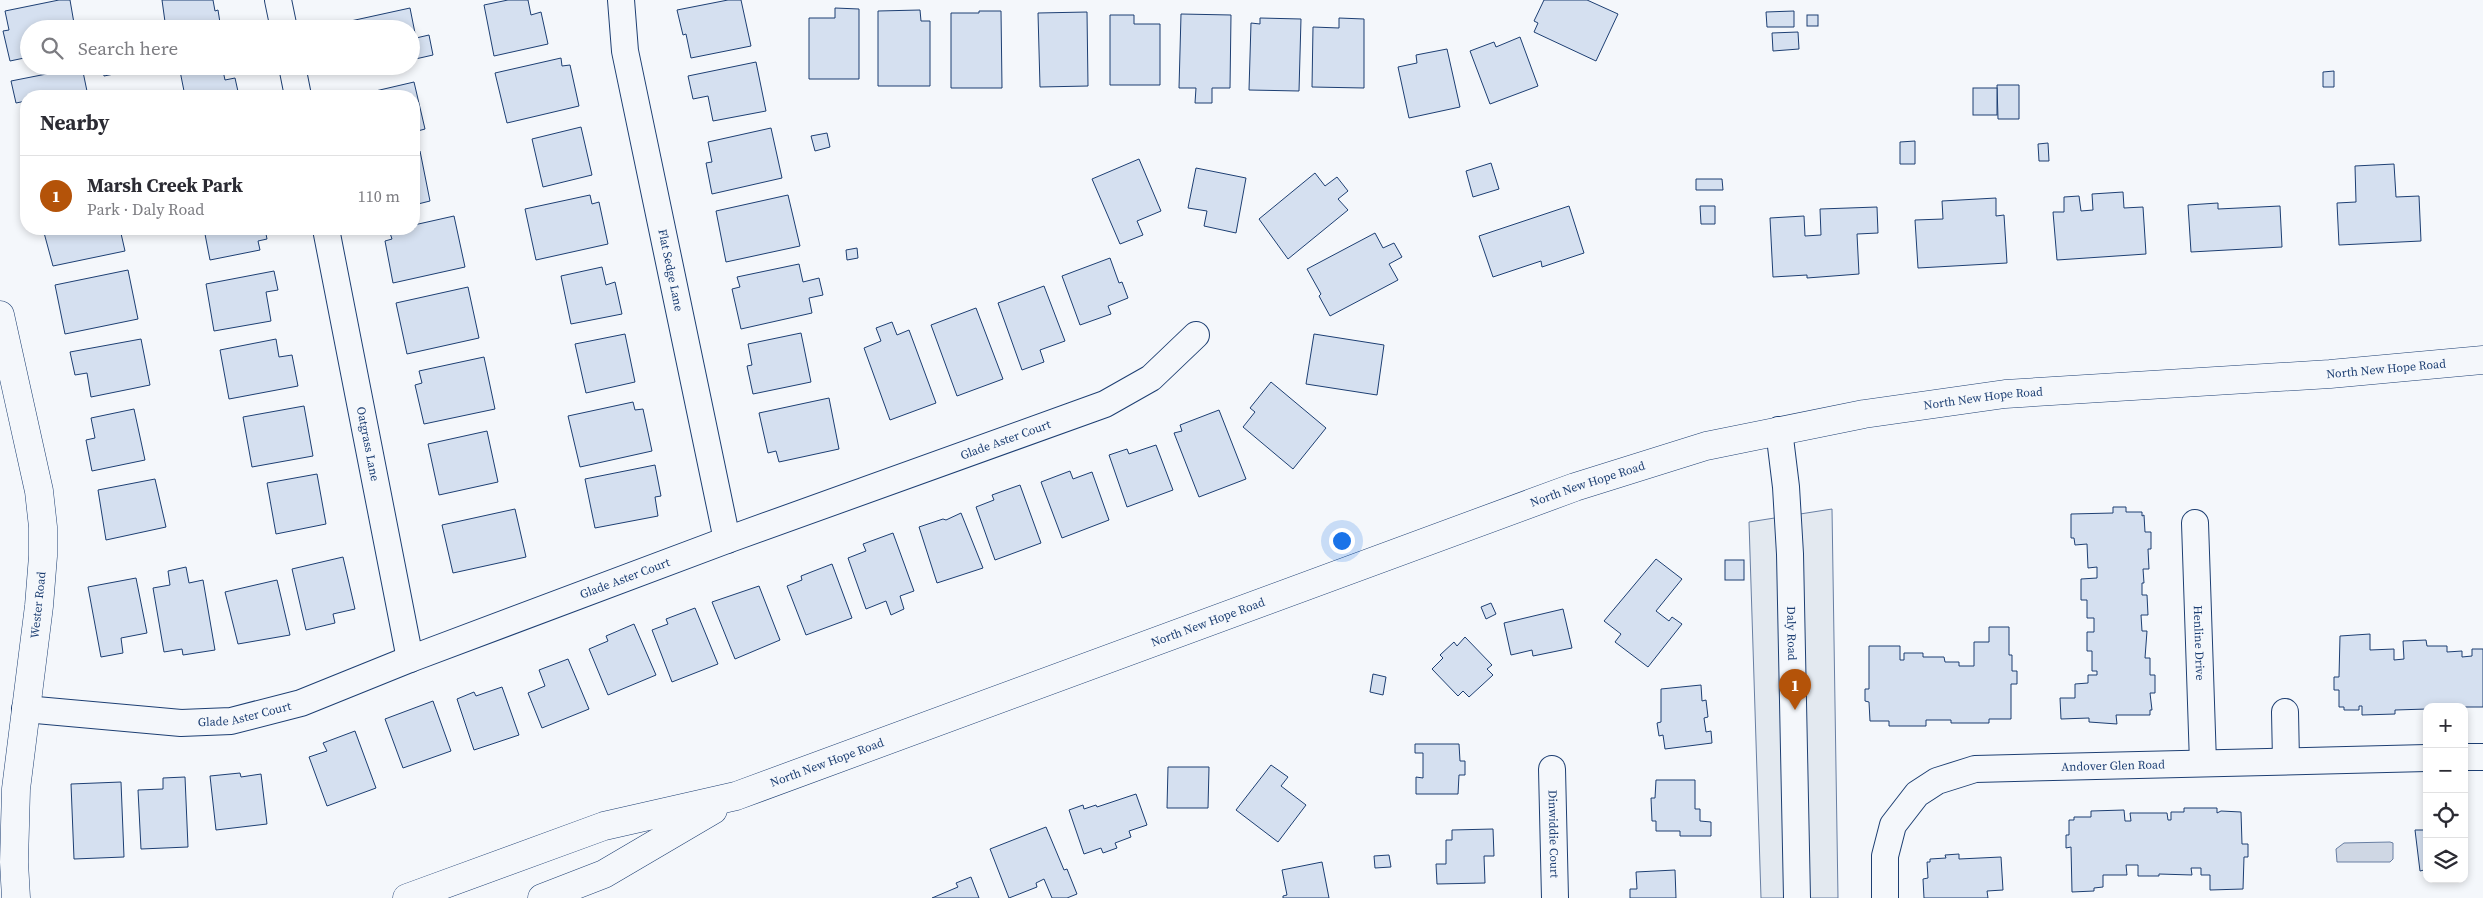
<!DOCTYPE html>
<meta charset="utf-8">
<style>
body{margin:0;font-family:"Source Serif 4",serif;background:#f2f2f3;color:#2b2b33}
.controls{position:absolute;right:15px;bottom:15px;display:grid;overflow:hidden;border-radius:10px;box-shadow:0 2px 8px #0003}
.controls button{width:45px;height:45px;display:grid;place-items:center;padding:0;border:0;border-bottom:1px solid #e1e1e2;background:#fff;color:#2b2b33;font:25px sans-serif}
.you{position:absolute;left:1341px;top:540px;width:18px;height:18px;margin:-12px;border:4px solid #fff;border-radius:50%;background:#1a73e8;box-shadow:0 0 0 8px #1a73e833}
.badge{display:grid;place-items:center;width:32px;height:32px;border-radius:50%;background:#b45309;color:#fff;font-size:16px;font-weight:700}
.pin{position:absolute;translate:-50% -41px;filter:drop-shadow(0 1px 2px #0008)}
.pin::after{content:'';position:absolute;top:26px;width:18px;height:15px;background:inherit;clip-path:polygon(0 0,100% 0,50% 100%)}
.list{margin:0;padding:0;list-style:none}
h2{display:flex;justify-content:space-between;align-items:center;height:65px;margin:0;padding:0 20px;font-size:21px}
h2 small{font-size:16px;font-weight:400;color:#7c7c81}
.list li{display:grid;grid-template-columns:32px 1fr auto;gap:15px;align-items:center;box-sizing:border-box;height:80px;padding:0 20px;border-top:1px solid #e1e1e2}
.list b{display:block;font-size:19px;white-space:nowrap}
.list p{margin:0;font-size:16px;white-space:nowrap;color:#7c7c81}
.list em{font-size:16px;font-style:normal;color:#7c7c81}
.icon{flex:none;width:28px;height:28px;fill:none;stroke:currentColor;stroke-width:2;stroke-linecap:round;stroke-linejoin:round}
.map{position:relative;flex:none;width:2483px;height:898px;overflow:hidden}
.search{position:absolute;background:#fff;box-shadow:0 2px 8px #0003;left:20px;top:20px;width:400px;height:55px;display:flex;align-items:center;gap:12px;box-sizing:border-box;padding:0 18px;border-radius:28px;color:#7c7c81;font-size:19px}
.panel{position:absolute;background:#fff;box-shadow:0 2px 8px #0003;left:20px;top:90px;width:400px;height:145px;border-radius:20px}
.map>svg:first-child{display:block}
.green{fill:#e3e9f0;stroke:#687fa3}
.water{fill:#cfd7e4;stroke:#687fa3}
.building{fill:#d5e0f0;stroke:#1d3f73}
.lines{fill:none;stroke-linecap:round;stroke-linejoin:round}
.minor-casing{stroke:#1d3f73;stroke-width:28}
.tertiary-casing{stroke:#1d3f73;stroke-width:29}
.primary-casing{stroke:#1d3f73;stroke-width:29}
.minor{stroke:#f4f7fb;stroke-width:26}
.tertiary{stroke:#f4f7fb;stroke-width:28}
.primary{stroke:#f4f7fb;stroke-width:28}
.labels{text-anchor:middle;stroke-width:4;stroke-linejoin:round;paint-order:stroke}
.street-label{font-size:12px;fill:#1d3f73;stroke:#f4f7fb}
</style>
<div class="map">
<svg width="2483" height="898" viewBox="0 0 2483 898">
<rect width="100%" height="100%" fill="#f4f7fb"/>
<path class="green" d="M1832 509 1838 898H1761L1749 522Z"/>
<path class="water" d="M2390 842 2393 843V859L2390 862H2337L2336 849 2344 843Z"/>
<g class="building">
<path d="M59 0H70L75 29H29V57L10 61 3 31 9 30 5 11Z"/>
<path d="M162 0H213L215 11 218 10 221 29H166Z"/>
<path d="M508 0H528L531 15 541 12 548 44 494 56 484 5Z"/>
<path d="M728 0H741L751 46 691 58 686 34 683 35 677 10Z"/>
<path d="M1544 0H1587L1618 14 1596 61 1534 32 1538 23 1534 21Z"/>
<path d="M410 8 416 38 429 35 433 55 411 60V29H348L346 22Z"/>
<path d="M835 8 859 9V79H809V18H835Z"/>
<path d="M920 10 921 21H930V86H878V11Z"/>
<path d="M979 11H1001L1002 88H951V13H979Z"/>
<path d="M1794 11V27H1767L1766 12Z"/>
<path d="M1087 12 1088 86 1040 87 1038 13Z"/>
<path d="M1181 14 1231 15 1230 88H1212V103H1195L1196 88H1179Z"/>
<path d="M1110 15H1134V24H1160V85H1110Z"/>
<rect x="1807" y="15" width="11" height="11"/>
<path d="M1260 18 1301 19 1299 91 1249 90 1251 23 1260 24Z"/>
<path d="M1339 18 1364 19V88L1312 87 1313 27 1339 28Z"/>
<path d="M1798 32 1799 49 1773 51 1772 33Z"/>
<path d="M1520 37 1538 86 1490 104 1470 51 1494 42 1496 47Z"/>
<path d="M1447 49 1460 107 1409 118 1398 67 1417 63 1416 55Z"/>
<path d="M561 58 562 66 570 65 579 106 507 123 495 73Z"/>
<path d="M756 62 766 111 713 121 708 96 693 99 688 76Z"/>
<path d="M102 66H117L119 73 104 76Z"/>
<path d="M205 66H222L225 80 235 78 239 96H185L180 71Z"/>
<path d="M350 66H384L352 74Z"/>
<path d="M82 67 88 96H26V101L16 103 11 81Z"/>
<path d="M2334 71V87H2323V72Z"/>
<path d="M414 82 425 129 414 132V96H354Z"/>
<path d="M1997 85H2019V119H1998Z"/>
<rect x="1973" y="88" width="24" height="27"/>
<path d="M581 127 592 175 543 187 532 139Z"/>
<path d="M771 128 782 178 712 194 706 163 712 162 708 142Z"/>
<path d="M827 133 830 147 815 151 811 136Z"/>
<path d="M1915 141V164H1900V142Z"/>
<path d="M2048 143 2049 161H2039L2038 144Z"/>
<path d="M420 151 430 201 414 205V152Z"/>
<path d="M1139 159 1161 211 1137 221 1143 235 1120 244 1092 179Z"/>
<path d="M1491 163 1499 189 1473 197 1466 171Z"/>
<path d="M2394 164 2396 197 2419 196 2421 241 2339 245 2337 203 2356 202 2355 166Z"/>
<path d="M1196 168 1246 178 1236 233 1204 226 1207 211 1188 208Z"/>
<path d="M1315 173 1325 186 1337 177 1348 191 1338 199 1348 210 1288 259 1259 219Z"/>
<path d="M1696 179H1722L1723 190H1696Z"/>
<path d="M2123 192 2124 208 2143 207 2146 254 2057 260 2053 212H2064V197L2079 196 2081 211 2093 210 2092 194Z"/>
<path d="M590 195 592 204 599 202 608 244 536 260 525 209Z"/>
<path d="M788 195 800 246 726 262 716 211Z"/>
<path d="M1996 198V216L2004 215 2007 263 1918 268 1915 220 1943 219 1942 201Z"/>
<path d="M2218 203V209L2280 206 2282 247 2191 252 2188 205Z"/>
<path d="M1569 206 1584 253 1542 267 1541 261 1493 277 1479 236Z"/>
<path d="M1700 206H1715V224H1701Z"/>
<path d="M1877 207 1878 233 1857 234 1859 274 1807 278V275L1773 277 1770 218 1804 216 1805 236 1821 235 1820 209Z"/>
<path d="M454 216 465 267 393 283 385 241 392 239 389 230 414 229V225Z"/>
<path d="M43 229H120L125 251 53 266Z"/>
<path d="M204 229H265L267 239 258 241 260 250 210 260Z"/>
<path d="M1375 233 1383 248 1394 243 1402 257 1389 264 1398 280 1330 316 1319 296 1321 294 1307 269Z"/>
<path d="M857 248 858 258 847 260 846 250Z"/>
<path d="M1110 258 1119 283 1122 282 1128 298 1108 306 1111 314 1080 325 1062 276Z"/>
<path d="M799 264 803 282 819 278 823 295 809 298 812 313 741 329 732 289 740 287 737 277Z"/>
<path d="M602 267 606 285 615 282 622 314 571 324 561 276Z"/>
<path d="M128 270 138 319 65 334 55 285Z"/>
<path d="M274 271 278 290 266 292 271 321 214 331 206 284Z"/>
<path d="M1044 286 1065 341 1040 350 1044 362 1022 370 998 303Z"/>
<path d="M468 287 479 338 407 354 396 303Z"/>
<path d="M976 308 1003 379 957 396 931 325Z"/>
<path d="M892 322 897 335 909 330 936 403 890 420 864 348 881 341 876 328Z"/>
<path d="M801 333 811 382 753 394 747 366 752 365 748 344Z"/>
<path d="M625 334 635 382 586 393 575 344Z"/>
<path d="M1314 334 1384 345 1377 395 1306 384Z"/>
<path d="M141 339 150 385 91 397 87 373 75 375 70 352Z"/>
<path d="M276 339 279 357 292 355 298 386 229 399 220 350Z"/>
<path d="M484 357 495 409 424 424 415 385 422 383 419 371Z"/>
<path d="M1271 382 1326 428 1293 469 1243 427 1255 412 1250 408Z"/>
<path d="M829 398 839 449 779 462 776 451 768 453 759 413Z"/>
<path d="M633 402 635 410 643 409 652 451 580 467 568 416Z"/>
<path d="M304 406 313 456 252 467 243 417Z"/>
<path d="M134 409 145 460 92 471 86 440 95 438 91 418Z"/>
<path d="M1219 410 1246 479 1199 497 1174 433 1182 431 1180 425Z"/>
<path d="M487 431 498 482 439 495 428 444Z"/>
<path d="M1156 445 1173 490 1127 507 1109 455 1127 449 1129 454Z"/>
<path d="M655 465 661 496 655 497 658 516 595 528 585 479Z"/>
<path d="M1070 471 1073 479 1092 472 1109 520 1062 538 1041 482Z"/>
<path d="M317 474 326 524 276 534 267 483Z"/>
<path d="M155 479 166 527 106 540 98 490Z"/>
<path d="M1020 485 1041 543 995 560 976 507 994 500 992 495Z"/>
<path d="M2113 507H2126V512H2142V516L2144 515 2145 532H2151V549H2148L2149 569H2143L2144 583H2142V595H2147L2148 615H2141L2142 631H2147L2145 658H2150V675H2155V693H2150L2152 710H2150V715H2116L2117 724 2089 722V718L2061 719 2060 698H2075V684L2088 683V675H2097V671H2092V651H2087V632H2094V618H2087V600H2081V579L2097 578V567L2088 568 2087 544 2075 545 2074 538H2071V514L2113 513Z"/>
<path d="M515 509 526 557 453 573 442 525Z"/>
<path d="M961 513 983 568 937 583 919 527 943 519 946 520Z"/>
<path d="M893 533 914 591 900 596 904 609 891 615 886 601 866 609 848 558 866 551 863 544Z"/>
<path d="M343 557 355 609 333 614 335 623 306 630 292 569Z"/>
<path d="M1656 559 1682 579 1656 611 1669 621 1672 617 1682 624 1648 667 1615 642 1621 634 1604 621Z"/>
<rect x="1725" y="560" width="19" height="20"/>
<path d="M832 564 852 618 806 635 787 586 802 580 801 576Z"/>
<path d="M186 567 189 583 203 580 215 650 183 655 182 649 164 652 153 588 170 585 168 571Z"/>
<path d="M136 578 147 633 121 638 123 653 101 657 88 587Z"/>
<path d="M277 580 290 635 238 644 225 592Z"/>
<path d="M759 586 780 640 735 659 712 602Z"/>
<path d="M1491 603 1496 614 1486 619 1481 607Z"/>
<path d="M695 608 718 664 672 682 652 630 668 624 666 619Z"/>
<path d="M1563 609 1572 648 1533 656 1532 650 1511 655 1504 623Z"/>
<path d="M634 624 656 675 608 695 589 649 608 641 606 636Z"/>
<path d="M1989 627H2009V655H2012V671H2017V684H2011V719H1989V723H1951V720H1926V726H1889V721H1870L1869 702 1865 701V689H1869V646H1900V660H1904V653H1923V657H1944L1945 662H1959V666H1974V642H1989Z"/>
<path d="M2370 634V650L2394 649V660L2404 659 2403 641 2426 640 2427 646H2447V652L2462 651V657L2472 656V649H2483V707H2427V709L2395 710V714L2362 715V706H2359V710H2344V707H2339V690H2334V677H2339L2340 636Z"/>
<path d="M1465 637 1492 665 1487 669 1493 675 1469 697 1463 691 1458 696 1432 669 1443 658 1440 655 1454 642 1457 646Z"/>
<path d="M568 659 589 709 542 728 528 693 545 686 539 670Z"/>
<path d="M1373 674 1386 677 1383 695 1370 692Z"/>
<path d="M1701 685 1702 701 1706 700 1708 717 1704 718 1706 732 1711 731 1712 743 1665 749 1663 735 1659 736 1657 723 1661 722V689Z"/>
<path d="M502 687 519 735 474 750 457 699 474 692 476 696Z"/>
<path d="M433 701 451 751 403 768 385 719Z"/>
<path d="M355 731 376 788 327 806 309 757 327 751 323 743Z"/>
<path d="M1415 744H1459L1460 761H1465V775H1459L1458 794H1416V777L1423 778V753H1415Z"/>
<path d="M1271 765 1288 777 1281 786 1306 805 1278 842 1236 810Z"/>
<path d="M1168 767H1209L1208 808H1167Z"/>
<path d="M240 773 241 777 261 774 267 824 216 830 210 776Z"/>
<path d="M185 777 188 847 141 849 138 790 163 789V778Z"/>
<path d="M1656 780H1695V809H1700V821L1711 822V836H1680V831H1656V821H1652L1651 798H1655Z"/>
<path d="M121 782 124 857 74 859 71 784Z"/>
<path d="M1136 794 1147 825 1129 831 1131 837 1115 843 1117 848 1103 853 1101 848 1084 854 1069 810 1083 805 1084 809 1096 805 1097 807Z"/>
<path d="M2184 808H2217V813L2221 811 2241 812 2242 844H2248V857H2244L2243 889 2210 890V875H2201V868H2191L2192 875 2159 874V876H2138V865H2126L2127 875H2103V887L2094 888V891L2072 892 2071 847 2066 848V835H2069V820H2074V817H2091V811L2124 810 2125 821H2131L2130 813H2167L2168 820H2171V812H2184Z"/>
<path d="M1046 827 1064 870 1067 869 1077 894 1067 898H1052L1044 879 1036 883 1037 887 1009 898 990 849Z"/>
<path d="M1493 829 1494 856H1484L1485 883 1437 884 1436 864H1446V840H1452V830Z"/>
<path d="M2415 830H2427V874H2424V870L2420 871Z"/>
<path d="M1959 854V859L2001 857 2003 890 1987 891 1988 898H1924L1923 879 1928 878 1927 862H1930V859L1946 858 1945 855Z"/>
<path d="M1389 855 1391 867 1375 868 1374 856Z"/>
<path d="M1322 862 1329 898H1283V896L1287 895 1282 870Z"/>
<path d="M1675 870 1676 898H1630V889H1637L1636 872Z"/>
<path d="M971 877 979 898H932L958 887 956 883Z"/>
</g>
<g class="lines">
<g class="minor-casing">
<g id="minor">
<path d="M278 0 284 29"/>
<path id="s1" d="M621 0 625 51 727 540"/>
<path d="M292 66 298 96"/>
<path id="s2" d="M326 229 410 659"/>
<path id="s3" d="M1779 430 1786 487 1790 554 1797 898"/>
<path id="s4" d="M2195 523 2203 763"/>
<path id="s5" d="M25 709 181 723 231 721 301 703 410 659 727 540 1105 404 1151 378 1196 335"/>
<path d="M2285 712 2286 761"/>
<path d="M2464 757H2483"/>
<path id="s6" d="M1552 769 1555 898"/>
<path id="s7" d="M1885 898V856L1893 825 1917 794 1937 781 1975 769 2427 758"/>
</g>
</g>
<g class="tertiary-casing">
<path id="tertiary" d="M0 315 39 491 43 527V556L39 606 16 789 14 862 16 898"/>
</g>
<g class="primary-casing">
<g id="primary">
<path id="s8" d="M407 898 604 826 736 796 1575 487 1706 446 1864 414 2005 394 2330 374 2483 360"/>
<path d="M542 898 604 874 713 810"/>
</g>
</g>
<use href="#minor" class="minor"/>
<use href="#tertiary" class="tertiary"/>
<use href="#primary" class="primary"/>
</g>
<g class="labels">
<g class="street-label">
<text dy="4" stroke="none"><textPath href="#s1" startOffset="275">Flat Sedge Lane</textPath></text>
<text dy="4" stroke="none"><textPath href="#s8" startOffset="2062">North New Hope Road</textPath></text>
<text dy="4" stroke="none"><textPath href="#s8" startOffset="1658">North New Hope Road</textPath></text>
<text dy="4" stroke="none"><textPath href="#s5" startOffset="1031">Glade Aster Court</textPath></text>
<text dy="4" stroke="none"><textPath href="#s2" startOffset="219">Oatgrass Lane</textPath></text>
<text dy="4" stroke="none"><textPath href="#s8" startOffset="1252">North New Hope Road</textPath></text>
<text dy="4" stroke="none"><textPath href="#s5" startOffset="626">Glade Aster Court</textPath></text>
<text transform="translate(38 605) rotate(-84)" y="4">Wester Road</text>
<text dy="4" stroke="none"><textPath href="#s8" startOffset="848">North New Hope Road</textPath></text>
<text dy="4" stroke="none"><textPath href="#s3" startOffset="204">Daly Road</textPath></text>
<text dy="4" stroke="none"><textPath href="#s4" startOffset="120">Henline Drive</textPath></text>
<text dy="4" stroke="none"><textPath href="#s5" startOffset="221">Glade Aster Court</textPath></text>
<text dy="4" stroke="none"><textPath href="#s8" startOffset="442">North New Hope Road</textPath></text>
<text dy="4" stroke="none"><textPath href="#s7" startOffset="315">Andover Glen Road</textPath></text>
<text dy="4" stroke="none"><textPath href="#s6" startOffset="65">Dinwiddie Court</textPath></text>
</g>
</g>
</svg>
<div class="controls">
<button>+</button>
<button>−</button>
<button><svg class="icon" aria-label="locate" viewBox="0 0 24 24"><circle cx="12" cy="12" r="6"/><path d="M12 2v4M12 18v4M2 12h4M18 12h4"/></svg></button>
<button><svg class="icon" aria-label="layers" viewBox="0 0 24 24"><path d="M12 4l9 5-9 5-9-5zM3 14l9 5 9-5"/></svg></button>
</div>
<div class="you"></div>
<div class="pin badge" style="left:1795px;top:710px">1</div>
<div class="search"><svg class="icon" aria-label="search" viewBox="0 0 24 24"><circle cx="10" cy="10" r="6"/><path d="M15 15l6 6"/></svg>Search here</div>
<section class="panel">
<h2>Nearby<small></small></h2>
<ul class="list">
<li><span class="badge">1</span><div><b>Marsh Creek Park</b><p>Park · Daly Road</p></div><em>110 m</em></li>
</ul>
</section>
</div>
